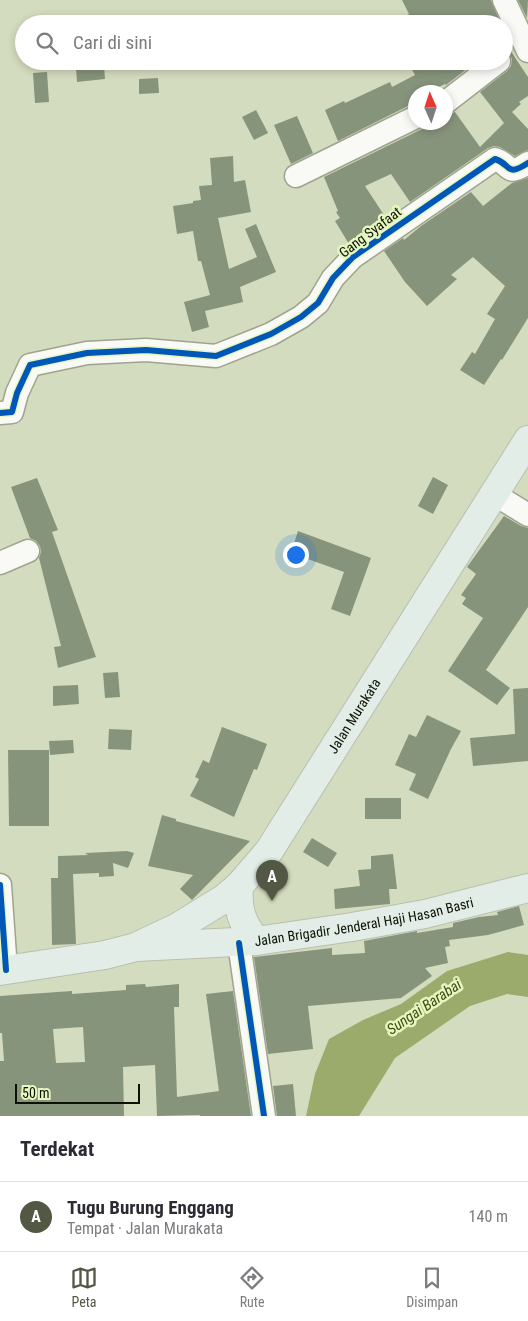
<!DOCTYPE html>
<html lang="id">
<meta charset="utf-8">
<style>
body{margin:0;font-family:"Roboto Condensed",sans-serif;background:#f7f7f7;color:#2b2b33}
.compass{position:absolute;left:408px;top:85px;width:45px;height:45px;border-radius:50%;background:#fff;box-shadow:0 2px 8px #0003;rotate:357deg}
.scale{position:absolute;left:15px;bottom:12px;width:125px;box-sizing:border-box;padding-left:5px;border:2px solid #0c1101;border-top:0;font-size:14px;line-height:18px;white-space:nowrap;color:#0c1101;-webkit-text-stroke:4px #e6f6c0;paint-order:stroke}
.you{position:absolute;left:295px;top:554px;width:18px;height:18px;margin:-12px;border:4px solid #fff;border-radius:50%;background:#1a73e8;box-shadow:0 0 0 8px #1a73e833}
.badge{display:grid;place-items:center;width:32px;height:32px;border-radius:50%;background:#525844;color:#fff;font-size:16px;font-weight:700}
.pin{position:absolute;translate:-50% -41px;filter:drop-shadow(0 1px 2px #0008)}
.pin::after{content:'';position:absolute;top:26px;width:18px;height:15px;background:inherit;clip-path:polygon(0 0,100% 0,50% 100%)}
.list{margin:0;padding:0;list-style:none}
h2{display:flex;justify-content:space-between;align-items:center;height:65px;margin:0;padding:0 20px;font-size:21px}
h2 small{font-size:16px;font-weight:400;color:#7c7c81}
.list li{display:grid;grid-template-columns:32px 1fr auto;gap:15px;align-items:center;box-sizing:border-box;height:70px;padding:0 20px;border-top:1px solid #e1e1e2}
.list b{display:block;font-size:19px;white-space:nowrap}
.list p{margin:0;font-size:16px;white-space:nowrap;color:#7c7c81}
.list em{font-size:16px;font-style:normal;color:#7c7c81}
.icon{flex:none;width:28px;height:28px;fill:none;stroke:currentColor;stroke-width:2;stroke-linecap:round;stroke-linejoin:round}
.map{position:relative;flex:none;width:528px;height:1116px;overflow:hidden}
.search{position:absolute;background:#fff;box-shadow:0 2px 8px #0003;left:15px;right:15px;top:15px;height:55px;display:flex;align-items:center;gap:12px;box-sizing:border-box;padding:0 18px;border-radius:28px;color:#7c7c81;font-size:19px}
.sheet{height:135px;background:#fff}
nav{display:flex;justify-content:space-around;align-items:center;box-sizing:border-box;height:70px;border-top:1px solid #e1e1e2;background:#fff;font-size:14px;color:#7c7c81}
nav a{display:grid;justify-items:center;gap:2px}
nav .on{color:#525844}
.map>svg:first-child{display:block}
.water{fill:#9bab6c}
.building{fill:#87947c;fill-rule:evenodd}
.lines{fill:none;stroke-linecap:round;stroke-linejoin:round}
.minor-casing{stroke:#9ea48e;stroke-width:25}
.major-casing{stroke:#bbbeb0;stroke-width:30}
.minor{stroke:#f9faf5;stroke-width:22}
.major{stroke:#e2ede8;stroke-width:28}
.cycleway-casing{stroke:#e6f6c0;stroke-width:9}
.cycleway{stroke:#0057b8;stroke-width:6}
.labels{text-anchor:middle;stroke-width:5;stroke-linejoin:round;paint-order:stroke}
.street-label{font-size:14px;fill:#0c1101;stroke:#e6f6c0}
.water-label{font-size:15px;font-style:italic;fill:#3f4b11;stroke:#e6f6c0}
</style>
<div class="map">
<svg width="528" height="1116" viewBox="0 0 528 1116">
<rect width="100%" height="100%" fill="#d4dcbf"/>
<path class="water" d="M508 952 528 955V997L507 994 470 1006 395 1058 359 1116H306L315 1074 329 1039 363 1020 401 1004 447 971Z"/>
<g class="building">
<path d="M402 0H491L501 24H390L409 14Z"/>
<path d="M518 0H528L527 18Z"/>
<path d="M504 41 528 77V96L519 102 521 104 512 112 528 129V150L515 156 500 147 494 146 488 148 410 202 391 174 365 186 386 218 349 244 335 221 340 218 336 212 338 211 324 177 422 129 428 122H446V115L455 112 480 147 504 123 480 92 507 71 511 66 512 59 509 53 504 49Z"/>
<path d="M423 61H477L446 85 445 84 428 92H416V102L338 141 325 110 344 101 345 103 390 82 392 87 415 75 411 68Z"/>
<path d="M104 65 105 79 77 82 76 68Z"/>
<path d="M47 72 49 102 35 103 33 73Z"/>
<path d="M158 78 159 93 139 94V79Z"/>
<path d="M256 110 268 133 254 140 242 117Z"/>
<path d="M297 116 313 153 291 164 274 125Z"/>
<path d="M233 156 234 182 245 180 251 212 218 218 229 269 257 257 245 229 256 224 276 272 240 287 243 302 205 311 209 327 192 332 184 302 210 295 201 261H198L193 231 177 234 173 206 193 203V201L201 200 199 186 212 185 210 158Z"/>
<path d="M528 178V318L502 360 501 359 484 385 460 370 472 352 475 354 495 319 487 314 505 286 473 257 451 275 457 279 427 306 405 282 384 251 403 238 404 240 421 226 471 192 483 206 512 183Z"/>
<path d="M433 477 448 485 433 514 418 506Z"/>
<path d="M37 478 58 530 52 532 96 657 58 668 54 647 61 646 39 558 41 552 40 546 36 541 30 538 11 487Z"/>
<path d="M504 516 521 526 528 528V607L486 670 510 688 497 705 448 671 483 618 462 604 466 598 461 595 476 574 467 567Z"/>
<path d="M298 531 371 558 350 616 331 609 344 572 291 553Z"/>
<path d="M118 672 120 697 105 698 103 673Z"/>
<path d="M78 685 79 704 53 706V686Z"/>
<path d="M528 688V761L473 766 470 738 515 734 513 689Z"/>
<path d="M427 715 461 731 451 749 428 799 409 790 416 774 395 765 409 734 416 737Z"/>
<path d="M222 727 267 744 257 770 254 769 234 817 190 796 199 779 195 777 203 760 209 763Z"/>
<path d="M109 729 132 730 131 750 108 749Z"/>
<path d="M73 740 74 753 50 755 49 741Z"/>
<path d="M8 750H49V826H9Z"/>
<rect x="365" y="798" width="36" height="21"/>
<path d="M162 815 176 819V821L250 841 192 900 180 889 193 875 148 866Z"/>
<path d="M312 838 337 853 328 867 303 852Z"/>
<path d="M127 851 134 853 128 868 113 863 114 876 99 877V873L73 874 76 944 52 945 51 878H58V856L88 855 85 853Z"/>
<path d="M393 854 397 889H389L390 904 335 909 334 889 360 886 358 870 371 869V856Z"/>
<path d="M519 906 524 925 488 935 449 940 450 946 445 947 448 963 425 968 432 976 401 998 308 1006 313 1049 268 1054 254 957 332 948V955L365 953 364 941 417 931V933L453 927V923L479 917 498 915 497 912Z"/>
<path d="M145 984 146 987 179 984V1007H174L177 1097 219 1091 206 994 233 991 251 1116H200V1115L157 1116 155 1065 123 1067 124 1116H0V1061H4L2 1033H0V996L72 991V994L126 990V985ZM83 1027 85 1062 56 1063 53 1029Z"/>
<path d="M293 1084 296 1116H277L273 1086Z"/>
</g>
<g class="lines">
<g class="minor-casing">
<g id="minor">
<path d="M504 0 528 51"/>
<path d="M446 102 499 61"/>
<path d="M296 176 416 117"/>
<path d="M0 413 12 412 17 393 30 365 87 353 146 350 216 356 271 334 301 317 318 303 333 278 353 257 495 159C512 164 505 178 528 163"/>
<path d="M494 494 528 515"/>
<path d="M0 563 28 551"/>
<path d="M0 885 6 970"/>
<path d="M239 943 264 1116"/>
</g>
</g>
<g class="major-casing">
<g id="major">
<path d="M239 886C237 910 242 923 256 941"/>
<path id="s1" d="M136 947 178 927 225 898 239 886 269 851 528 440"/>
<path id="s2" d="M0 971 105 955 136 947 256 941 352 927 425 914 528 888"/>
</g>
</g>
<use href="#minor" class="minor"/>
<use href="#major" class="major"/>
<g class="cycleway-casing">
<g id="cycleway">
<path d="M0 413 12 412 17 393 30 365 87 353 146 350 216 356 271 334 301 317 318 303 333 278 353 257 495 159C512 164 505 178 528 163"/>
<path d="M0 885 6 970"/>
<path d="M239 943 264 1116"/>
</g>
</g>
<use href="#cycleway" class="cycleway"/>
</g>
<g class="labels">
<g class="street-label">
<text transform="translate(370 232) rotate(-37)" y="5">Gang Syafaat</text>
<text dy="5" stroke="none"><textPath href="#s1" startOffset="326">Jalan Murakata</textPath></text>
<text dy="5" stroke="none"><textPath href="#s2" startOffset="368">Jalan Brigadir Jenderal Haji Hasan Basri</textPath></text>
</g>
<g class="water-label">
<text transform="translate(424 1007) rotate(-34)" y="5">Sungai Barabai</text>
</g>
</g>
</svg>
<svg class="compass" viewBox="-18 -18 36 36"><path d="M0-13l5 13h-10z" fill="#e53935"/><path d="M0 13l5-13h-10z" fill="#7c7c81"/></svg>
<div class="scale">50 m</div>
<div class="you"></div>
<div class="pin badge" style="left:272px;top:901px">A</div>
<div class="search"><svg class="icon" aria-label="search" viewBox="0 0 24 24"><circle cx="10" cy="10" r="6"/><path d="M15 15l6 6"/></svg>Cari di sini</div>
</div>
<section class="sheet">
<h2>Terdekat<small></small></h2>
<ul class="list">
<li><span class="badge">A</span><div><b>Tugu Burung Enggang</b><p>Tempat · Jalan Murakata</p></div><em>140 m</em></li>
</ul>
</section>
<nav>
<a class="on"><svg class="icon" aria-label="map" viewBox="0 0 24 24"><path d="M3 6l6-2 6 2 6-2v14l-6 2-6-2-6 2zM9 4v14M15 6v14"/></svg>Peta</a>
<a><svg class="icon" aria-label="directions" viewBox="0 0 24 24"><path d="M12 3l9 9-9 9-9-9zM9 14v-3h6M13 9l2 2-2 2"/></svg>Rute</a>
<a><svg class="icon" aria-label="saved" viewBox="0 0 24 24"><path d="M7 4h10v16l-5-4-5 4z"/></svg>Disimpan</a>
</nav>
